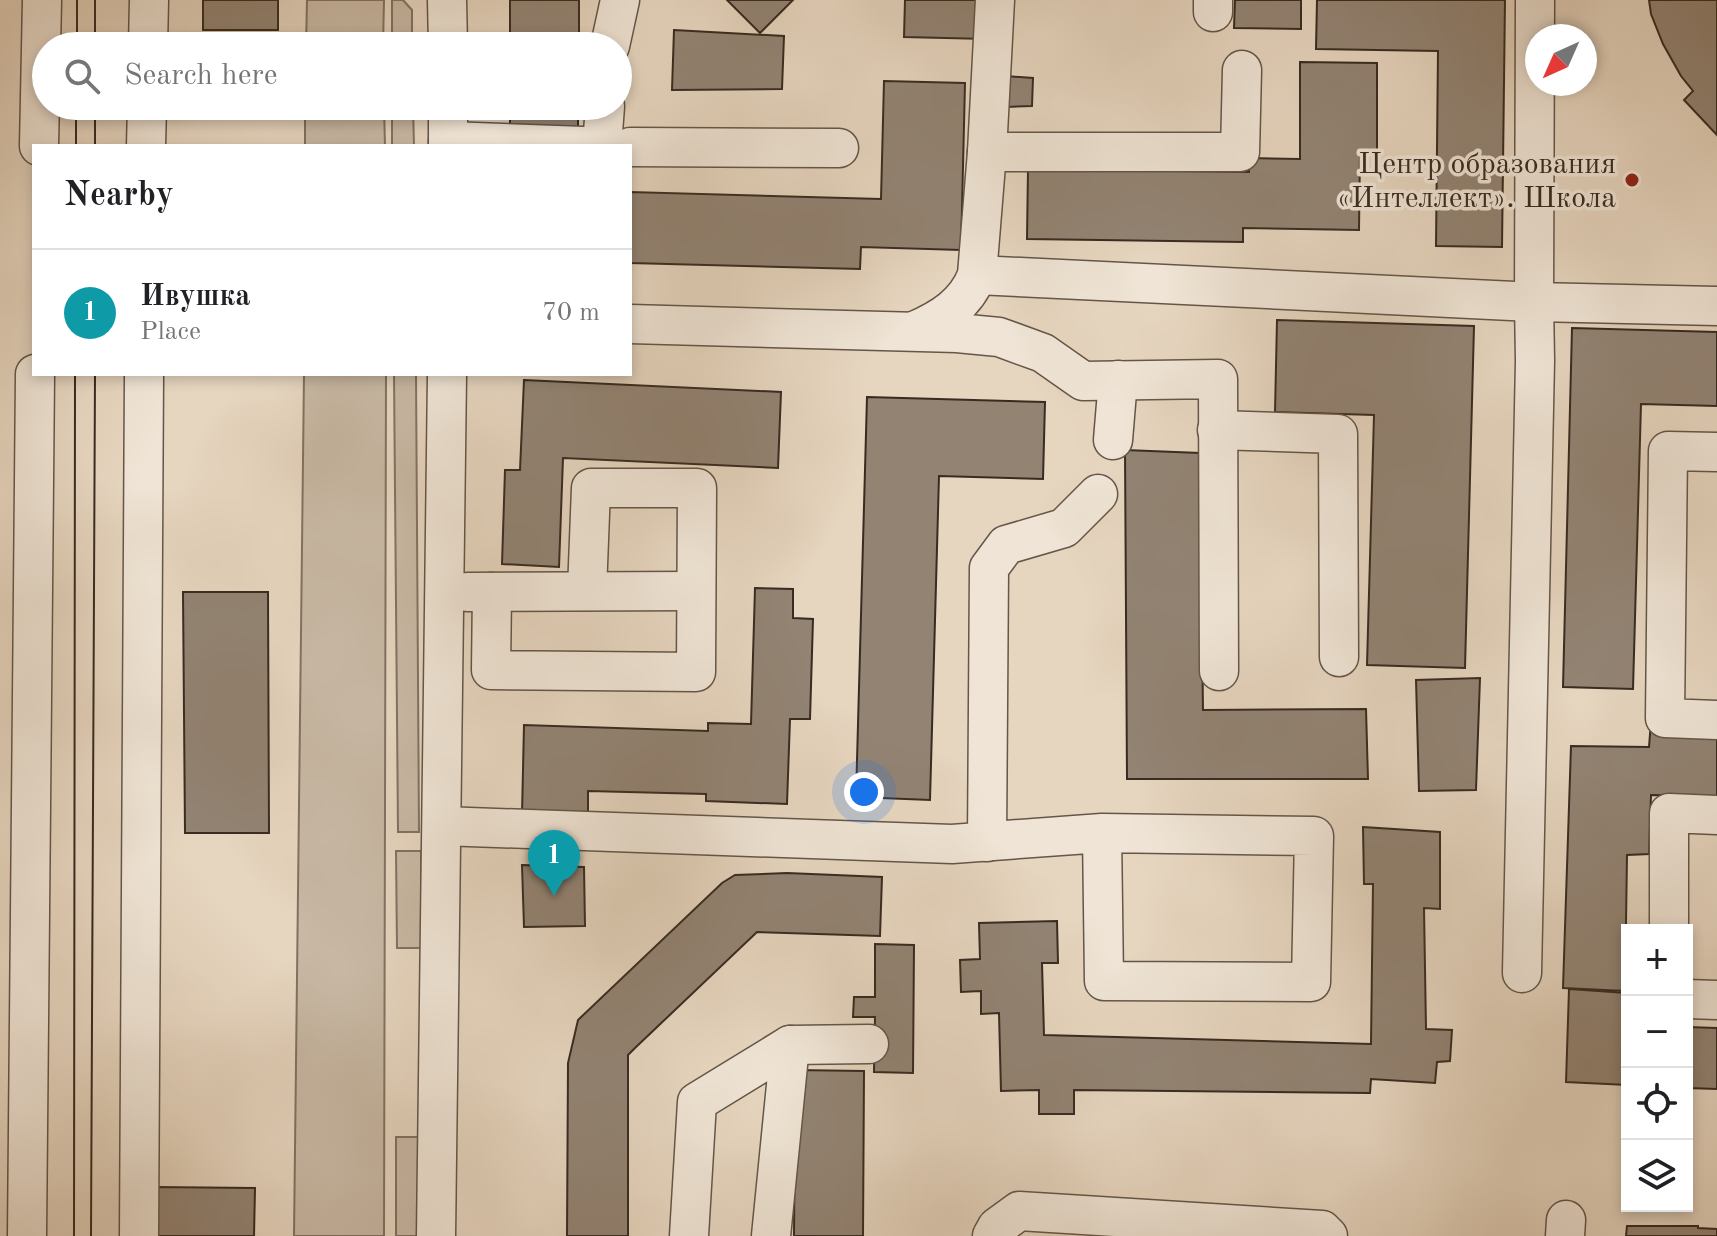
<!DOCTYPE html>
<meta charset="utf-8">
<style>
body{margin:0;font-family:"Old Standard TT",serif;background:#f6f6f6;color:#202124}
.controls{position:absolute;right:24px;bottom:24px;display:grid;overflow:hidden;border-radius:0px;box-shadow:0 4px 12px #0003}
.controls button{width:72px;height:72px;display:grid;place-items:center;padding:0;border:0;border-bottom:2px solid #e0e0e0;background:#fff;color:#202124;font:40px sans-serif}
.compass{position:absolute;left:1525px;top:24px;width:72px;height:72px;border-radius:50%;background:#fff;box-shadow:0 4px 12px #0003;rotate:225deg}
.you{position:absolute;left:864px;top:792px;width:28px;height:28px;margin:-20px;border:6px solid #fff;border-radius:50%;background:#1a73e8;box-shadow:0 0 0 12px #1a73e833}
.badge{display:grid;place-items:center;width:52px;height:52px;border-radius:50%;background:#1a73e8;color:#fff;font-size:26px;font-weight:700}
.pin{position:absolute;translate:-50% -66px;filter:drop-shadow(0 2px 4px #0008)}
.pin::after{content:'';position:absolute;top:42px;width:28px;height:24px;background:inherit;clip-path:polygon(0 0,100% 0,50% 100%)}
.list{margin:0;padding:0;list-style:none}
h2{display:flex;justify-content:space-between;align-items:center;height:104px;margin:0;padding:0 32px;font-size:34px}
h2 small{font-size:26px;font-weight:400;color:#757577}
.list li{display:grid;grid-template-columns:52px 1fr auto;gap:24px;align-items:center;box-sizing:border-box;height:128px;padding:0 32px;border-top:2px solid #e0e0e0}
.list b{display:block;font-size:30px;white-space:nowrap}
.list p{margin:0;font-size:26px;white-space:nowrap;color:#757577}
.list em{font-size:26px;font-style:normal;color:#757577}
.icon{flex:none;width:44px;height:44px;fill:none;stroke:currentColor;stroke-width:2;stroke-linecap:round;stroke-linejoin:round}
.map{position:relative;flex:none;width:1717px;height:1236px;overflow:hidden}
.search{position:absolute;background:#fff;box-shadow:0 4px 12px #0003;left:32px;top:32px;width:600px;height:88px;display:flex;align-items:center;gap:20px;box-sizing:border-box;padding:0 28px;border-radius:44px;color:#757577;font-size:30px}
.panel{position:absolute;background:#fff;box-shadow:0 4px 12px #0003;left:32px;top:144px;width:600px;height:232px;border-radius:0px}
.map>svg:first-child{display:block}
.green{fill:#c8b8a4;stroke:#807262;stroke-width:2}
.building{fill:#928373;stroke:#382b21;stroke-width:2}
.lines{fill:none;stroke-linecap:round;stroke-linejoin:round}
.minor-casing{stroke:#645648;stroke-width:41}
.minor{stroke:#efe4d5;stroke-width:38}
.tram{stroke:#382b21;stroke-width:2}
.poi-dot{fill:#8f2418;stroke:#efe4d5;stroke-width:3}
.labels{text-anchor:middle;stroke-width:7;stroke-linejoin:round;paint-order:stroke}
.poi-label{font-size:30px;fill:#382b21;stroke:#efe4d5;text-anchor:end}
</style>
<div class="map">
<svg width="1717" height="1236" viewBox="0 0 1717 1236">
<rect width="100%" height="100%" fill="#e6d5bf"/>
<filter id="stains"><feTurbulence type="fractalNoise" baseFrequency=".0025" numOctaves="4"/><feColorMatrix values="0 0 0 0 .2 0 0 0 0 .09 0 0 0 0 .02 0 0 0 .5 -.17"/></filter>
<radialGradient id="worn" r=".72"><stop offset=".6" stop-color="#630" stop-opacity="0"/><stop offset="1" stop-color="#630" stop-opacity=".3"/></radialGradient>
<g class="green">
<path d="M307 0H384L383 46H306Z"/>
<path d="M392 0H403L412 10V46H392Z"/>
<path d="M305 106H384L385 146H305Z"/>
<path d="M392 106H413L414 146H392Z"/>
<path d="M304 374H386L384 1236H294Z"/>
<path d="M394 374H416L419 832H398Z"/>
<path d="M396 851H421V948H397Z"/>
<rect x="396" y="1137" width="23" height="99"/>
</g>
<g class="building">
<rect x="203" y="0" width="75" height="30"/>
<rect x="510" y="0" width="69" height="46"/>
<path d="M727 0H793L760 33Z"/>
<path d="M905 0H986V39L904 37Z"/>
<path d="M1235 0H1301V29L1234 28Z"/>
<path d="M1317 0H1505L1502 247 1436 246 1438 51 1316 49Z"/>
<path d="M1649 0H1717V135L1684 100 1693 91 1681 76 1663 44 1651 14Z"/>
<path d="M674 30 784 36 782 89 672 90Z"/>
<path d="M1300 62 1377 63V152H1360L1359 230 1243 228V242L1027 239 1028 169 1249 172V158L1300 159Z"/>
<path d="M1006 76 1033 78 1032 106 1006 107Z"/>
<path d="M884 81 965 83 961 250 861 247 860 269 630 263V192L881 199Z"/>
<rect x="510" y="106" width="68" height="30"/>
<path d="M1277 320 1474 326 1465 668 1367 665 1374 415 1275 412Z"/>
<path d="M1572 328 1717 332V406L1641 404 1633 689 1563 687Z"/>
<path d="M524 380 781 392 778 468 563 458 559 567 502 564 505 470H520Z"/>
<path d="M867 397 1045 402 1043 479 939 476 930 800 856 797Z"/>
<path d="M1125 450 1200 453 1203 710 1366 709 1368 779H1127Z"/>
<path d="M755 588 793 589V618L813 619 810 719H790L787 804 706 801V794L588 791V816L522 814 524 725 708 731V723L751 724Z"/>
<path d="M183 592H268L269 833H185Z"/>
<path d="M1480 678 1476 790 1419 791 1416 680Z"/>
<path d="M1651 721 1717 724V796L1651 795 1649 854 1627 855 1625 991 1563 988 1571 746 1649 747Z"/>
<path d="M1363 827 1440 832V909L1424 908 1426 1029 1452 1030 1450 1061 1437 1062 1435 1083 1371 1079 1370 1093 1074 1090V1114H1039V1090L1001 1091 999 1013 981 1014V991L961 992 960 960 980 959 979 923 1057 921 1058 963H1042L1044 1035 1371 1044 1373 884H1364Z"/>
<path d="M522 865 584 867 585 926 524 927Z"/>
<path d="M787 873 882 877 880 936 757 932 635 1048 628 1055V1236H567L568 1063 578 1020 722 883 735 875Z"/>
<path d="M875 944 914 945 913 1073 874 1072 875 1017H853L854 997H875Z"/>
<path d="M1569 989 1627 993V1085L1566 1082Z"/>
<path d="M1687 1027 1717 1028V1089L1687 1088Z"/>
<path d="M795 1070 864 1071 863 1236H794Z"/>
<path d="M155 1187 255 1188 254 1236H153Z"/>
<path d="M1627 1226H1698V1228L1717 1229V1236H1626Z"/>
</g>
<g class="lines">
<g class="minor-casing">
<g id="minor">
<path d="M447 0 448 46"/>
<path d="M1213 0V12"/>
<path d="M1535 0 1534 302 1717 306"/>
<path d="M148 46 149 0"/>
<path d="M610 46 620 0"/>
<path d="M448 106V146"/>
<path d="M448 141 584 146"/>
<path d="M39 146 42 0"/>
<path d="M146 146 147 106"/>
<path d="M602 146 605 106"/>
<path d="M630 147 839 148"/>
<path d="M987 152 995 0"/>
<path d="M977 275 1534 302 1535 361 1522 973"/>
<path d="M630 324 957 333 999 337 1043 353 1083 381 1218 379 1219 671"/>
<path d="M914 331C942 319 966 304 977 275L987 152H1240L1242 70"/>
<path d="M1217 430 1338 434 1339 657"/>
<path d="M1113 440 1118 380"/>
<path d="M1717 452 1668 451 1665 718 1717 720"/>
<path d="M467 592 696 591"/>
<path d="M492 592 491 670 696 672 697 488H591L587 591"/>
<path d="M442 826 952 844 1102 833 1314 836 1311 982 1104 981 1102 833"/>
<path d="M987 842 989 568 1006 545 1064 528 1098 494"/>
<path d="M1669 930V813L1717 815"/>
<path d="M1687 999 1717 1000"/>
<path d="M790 1045 869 1044"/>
<path d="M27 1236 35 374"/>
<path d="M139 1236 144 374"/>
<path d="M436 1236 447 374"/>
<path d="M689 1236 697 1102 790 1045 771 1236"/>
<path d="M992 1236 997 1227 1019 1211 1322 1230 1328 1236"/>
<path d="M1565 1236 1566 1220"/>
</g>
</g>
<use href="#minor" class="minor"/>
<g class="tram">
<path d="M95 0V46"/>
<path d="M77 46V0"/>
<path d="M95 106V146"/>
<path d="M76 146V106"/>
<path d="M74 1236 75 374"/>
<path d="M91 1236 95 374"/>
</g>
</g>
<circle class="poi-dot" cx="1632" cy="180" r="8"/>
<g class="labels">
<g class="poi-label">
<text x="1616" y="173">Центр образования<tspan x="1616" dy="34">«Интеллект». Школа</tspan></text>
</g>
</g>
<rect width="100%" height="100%" filter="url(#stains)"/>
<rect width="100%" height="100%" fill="url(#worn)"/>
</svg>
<div class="controls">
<button>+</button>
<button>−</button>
<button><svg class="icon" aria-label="locate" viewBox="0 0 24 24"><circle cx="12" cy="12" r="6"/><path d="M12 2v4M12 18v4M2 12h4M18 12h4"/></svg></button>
<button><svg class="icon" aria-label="layers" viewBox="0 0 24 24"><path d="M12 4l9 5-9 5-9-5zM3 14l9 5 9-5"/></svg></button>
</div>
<svg class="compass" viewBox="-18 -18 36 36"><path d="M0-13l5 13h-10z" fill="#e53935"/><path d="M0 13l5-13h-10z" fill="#757577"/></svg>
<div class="you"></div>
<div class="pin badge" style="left:554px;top:896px;background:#0f9aa8">1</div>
<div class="search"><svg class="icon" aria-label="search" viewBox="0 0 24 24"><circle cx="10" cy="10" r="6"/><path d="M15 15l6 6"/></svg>Search here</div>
<section class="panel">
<h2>Nearby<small></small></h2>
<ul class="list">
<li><span class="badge" style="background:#0f9aa8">1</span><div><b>Ивушка</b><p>Place</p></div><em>70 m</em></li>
</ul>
</section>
</div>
